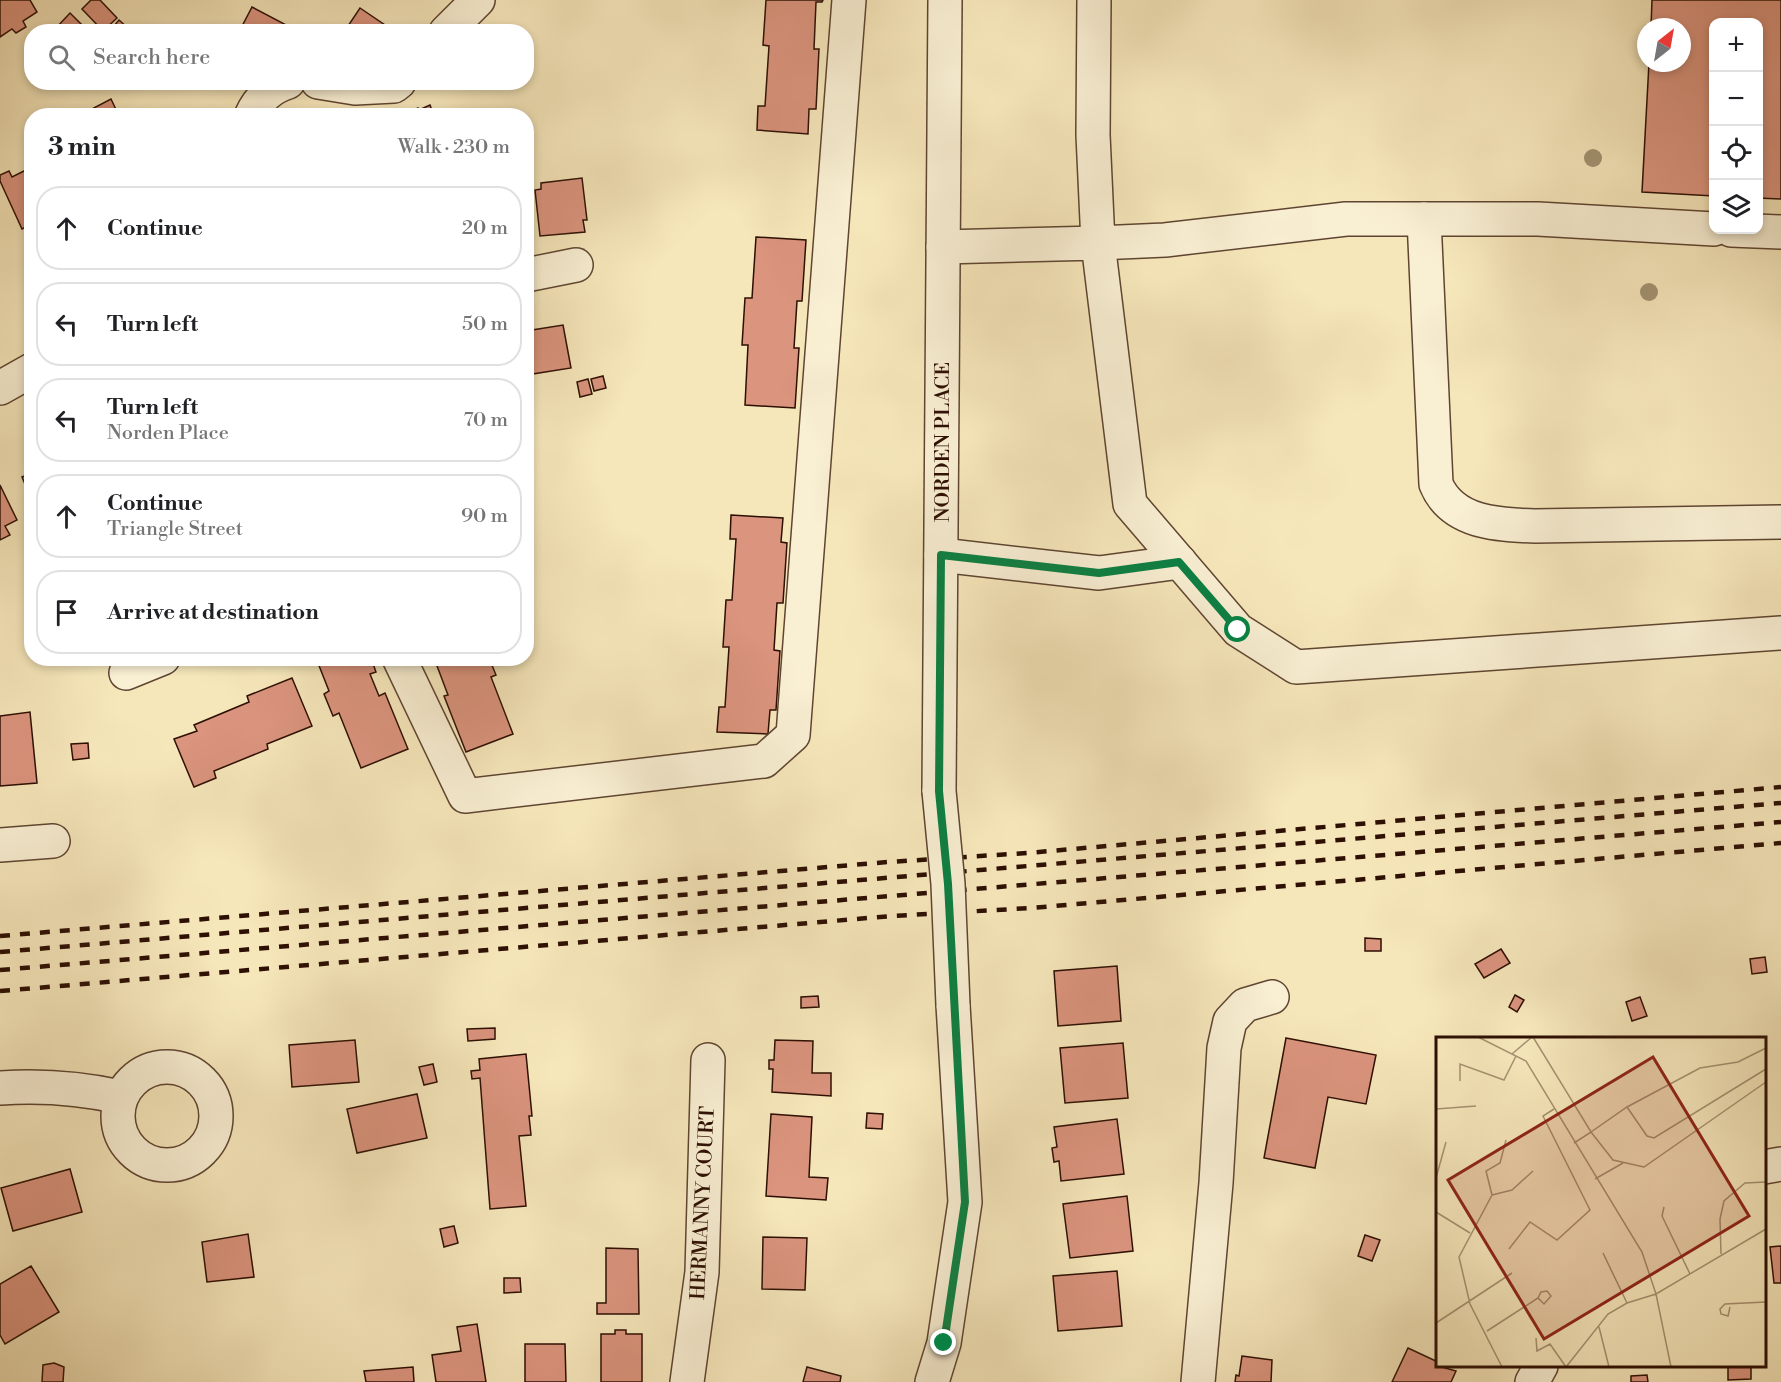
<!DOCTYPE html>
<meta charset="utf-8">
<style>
body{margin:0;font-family:"Libre Bodoni",serif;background:#f6f6f6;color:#202124}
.controls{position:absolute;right:18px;top:18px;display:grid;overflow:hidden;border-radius:12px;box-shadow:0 3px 9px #0003}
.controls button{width:54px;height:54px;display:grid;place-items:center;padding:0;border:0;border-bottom:2px solid #e0e0e0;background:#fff;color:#202124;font:30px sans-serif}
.compass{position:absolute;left:1637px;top:18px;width:54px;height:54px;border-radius:50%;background:#fff;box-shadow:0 3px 9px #0003;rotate:31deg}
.stop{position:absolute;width:18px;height:18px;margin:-14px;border:4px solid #0b8043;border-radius:50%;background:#fff}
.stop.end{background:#0b8043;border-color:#fff;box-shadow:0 2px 6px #0008}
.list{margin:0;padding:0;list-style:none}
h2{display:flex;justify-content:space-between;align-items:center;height:78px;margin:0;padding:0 24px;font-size:26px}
h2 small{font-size:20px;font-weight:400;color:#757577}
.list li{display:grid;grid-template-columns:39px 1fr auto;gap:18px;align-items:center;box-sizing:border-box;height:84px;margin:0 12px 12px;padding:0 12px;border:2px solid #e0e0e0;border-radius:24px}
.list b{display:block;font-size:22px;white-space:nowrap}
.list p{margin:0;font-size:20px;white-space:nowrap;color:#757577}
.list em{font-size:20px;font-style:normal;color:#757577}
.icon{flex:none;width:33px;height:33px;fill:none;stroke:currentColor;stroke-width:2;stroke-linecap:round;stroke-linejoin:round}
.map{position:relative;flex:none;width:1781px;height:1382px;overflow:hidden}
.search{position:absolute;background:#fff;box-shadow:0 3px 9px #0003;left:24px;top:24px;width:510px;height:66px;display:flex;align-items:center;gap:15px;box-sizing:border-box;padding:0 21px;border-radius:24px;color:#757577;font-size:22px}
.panel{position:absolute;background:#fff;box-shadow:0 3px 9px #0003;left:24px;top:108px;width:510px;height:558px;border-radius:24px}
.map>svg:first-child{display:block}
.building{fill:#db947e;stroke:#2d0f03;stroke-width:1.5}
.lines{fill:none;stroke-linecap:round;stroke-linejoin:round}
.minor-casing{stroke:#5f4531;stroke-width:36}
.minor{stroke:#f9efd3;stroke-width:33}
.rail{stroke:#2d0f03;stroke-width:4.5;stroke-dasharray:10 10;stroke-linecap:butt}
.minor-bridge-casing{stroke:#5f4531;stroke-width:36;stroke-linecap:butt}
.minor-bridge{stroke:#f9efd3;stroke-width:33}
.tree{fill:#a29372}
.route{stroke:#0b8043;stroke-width:8}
.labels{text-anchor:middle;stroke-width:6;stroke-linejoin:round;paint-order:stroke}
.street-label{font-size:20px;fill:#2d0f03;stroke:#f9efd3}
.inset-road{fill:none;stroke:#a69171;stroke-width:1.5}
.view{fill:#8f2418;fill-opacity:0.15;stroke:#8f2418;stroke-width:3}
.inset-edge{fill:none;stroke:#2d0f03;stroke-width:3}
</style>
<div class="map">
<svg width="1781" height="1382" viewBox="0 0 1781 1382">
<rect width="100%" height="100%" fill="#f6e7bb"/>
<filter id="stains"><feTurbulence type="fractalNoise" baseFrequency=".00333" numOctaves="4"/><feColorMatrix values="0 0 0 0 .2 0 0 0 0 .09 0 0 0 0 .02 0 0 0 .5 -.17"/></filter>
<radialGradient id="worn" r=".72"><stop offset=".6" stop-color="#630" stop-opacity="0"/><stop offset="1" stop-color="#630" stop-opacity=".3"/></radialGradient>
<g class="building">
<path d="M0 0H30L37 12 23 21 26 27 16 33 12 29 0 37Z"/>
<path d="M91 0H100L117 18 103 31 82 9Z"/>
<path d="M766 0H823L822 2H816L814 49H819L816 109H809L808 134 757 130 758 106H765L769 46 763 45Z"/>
<path d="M1652 0H1781V199L1758 198V22H1714V196L1642 192 1649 63H1682V27H1651Z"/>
<path d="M252 7 290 27 287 32H239Z"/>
<path d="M360 8 385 25 381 32H344Z"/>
<path d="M70 13 89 32H62L57 27Z"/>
<path d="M119 20 129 29 109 32Z"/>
<path d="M111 99 119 116H88L86 112Z"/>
<path d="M430 105 434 116H399L418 108 419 110Z"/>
<path d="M330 110 333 116H312V111Z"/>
<path d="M32 167V224L22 229 0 181V175L9 171 12 177Z"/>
<path d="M582 178 587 220H583L585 232 540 236 535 190 541 189V183Z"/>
<path d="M756 237 806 240 802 301H797L794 348H799L795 408 745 405 748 345H742L745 298H752Z"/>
<path d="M563 325 571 368 526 375V331Z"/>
<path d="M603 376 606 388 594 391 591 379Z"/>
<path d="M588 379 592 394 580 397 577 382Z"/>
<path d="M32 473V501L22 477Z"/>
<path d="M0 485 17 520 5 526 10 535 0 540Z"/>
<path d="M731 515 783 518 781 542 787 543 783 603H777L774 650 780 651 776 710H770L768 734 717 732 719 707H725L729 647H723L726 600H732L736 539H730Z"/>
<path d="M316 658H371L376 672 370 674 379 696 385 693 408 749 361 768 339 713 333 716 324 694 329 691Z"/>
<path d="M434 658H489L496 675 491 677 513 734 466 752 444 696 448 695Z"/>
<path d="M292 678 312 726 267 744 268 749 214 771 216 778 194 787 174 739 197 731 194 725 249 702 247 696Z"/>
<path d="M30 712 37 783 0 786V716Z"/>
<path d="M88 743 89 758 73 760 71 744Z"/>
<path d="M1365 938 1381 939V951H1365Z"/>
<path d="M1501 949 1510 963 1484 978 1475 964Z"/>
<path d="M1765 957 1767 972 1752 974 1750 959Z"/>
<path d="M1117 966 1121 1021 1058 1026 1054 971Z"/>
<path d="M1515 995 1524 1000 1517 1012 1509 1007Z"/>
<path d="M818 996 819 1007 801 1008V997Z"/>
<path d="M1640 997 1647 1016 1632 1021 1626 1002Z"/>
<path d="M495 1028V1039L468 1041 467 1029Z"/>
<path d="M1286 1038 1376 1055 1366 1104 1328 1097 1315 1168 1264 1158Z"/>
<path d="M355 1040 359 1082 292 1087 289 1045Z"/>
<path d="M775 1040 813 1041 812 1073H831V1096L772 1092 773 1069H769V1060H774Z"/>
<path d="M1123 1043 1128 1098 1065 1103 1060 1048Z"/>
<path d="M526 1054 532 1116H529L531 1135 519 1136 526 1206 490 1209 480 1078 472 1079 471 1071 480 1070 479 1059Z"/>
<path d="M433 1064 437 1082 424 1085 419 1067Z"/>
<path d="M417 1094 427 1138 357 1153 347 1109Z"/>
<path d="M867 1113 883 1114 882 1129 866 1128Z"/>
<path d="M771 1114 812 1117 809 1177 828 1178 826 1200 766 1196Z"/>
<path d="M1117 1119 1124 1174 1061 1181 1059 1161 1054 1162 1052 1148 1057 1147 1054 1127Z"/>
<path d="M70 1169 82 1212 13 1231 1 1188Z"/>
<path d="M1127 1196 1133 1251 1070 1258 1063 1204Z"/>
<path d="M454 1226 458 1243 444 1247 440 1229Z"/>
<path d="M248 1234 254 1277 207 1282 202 1242Z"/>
<path d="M1365 1235 1380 1240 1372 1261 1358 1256Z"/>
<path d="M763 1237 807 1238 805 1290 762 1289Z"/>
<path d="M1781 1246V1283H1774L1770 1247Z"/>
<path d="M606 1248 638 1249 639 1314H597V1303H606Z"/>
<path d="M31 1266 59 1312 5 1344 0 1335V1284Z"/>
<path d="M1117 1271 1122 1326 1058 1331 1053 1276Z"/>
<path d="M504 1278H520L521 1292 504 1293Z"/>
<path d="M477 1324 486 1382H436L432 1355 461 1351 457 1327Z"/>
<path d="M615 1330H626V1334H642V1382H601V1334H615Z"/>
<path d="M525 1344H565L566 1382H525Z"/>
<path d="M1408 1348 1438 1362V1366L1456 1371 1451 1382H1392Z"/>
<path d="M1242 1356 1272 1360 1271 1382H1235L1236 1375 1239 1376Z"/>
<path d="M54 1363 64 1367 63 1382H42L43 1365Z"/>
<path d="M1728 1366H1751V1379L1728 1380Z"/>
<path d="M413 1367 414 1382H366L364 1371Z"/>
<path d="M807 1367 841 1376 840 1382H803Z"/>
<path d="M1647 1375 1648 1382H1631V1376Z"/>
</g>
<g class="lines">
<g class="minor-casing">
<g id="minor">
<path d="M1094 0 1093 135 1098 243 1165 240 1346 219H1538L1714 229"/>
<path d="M446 32 478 0"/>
<path d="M318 82 355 88 394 86 399 82"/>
<path d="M251 116C259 98 270 88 288 82"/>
<path d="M1424 219 1436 484C1452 523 1498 525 1535 526L1781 522"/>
<path d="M1731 230 1781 232"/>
<path d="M943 247 1098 243 1130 504 1238 630 1296 667 1781 633"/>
<path d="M526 275 576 265"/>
<path d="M0 388 32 370"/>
<path d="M941 555 1099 573 1180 562"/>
<path d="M399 658 465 796 764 761 793 735 849 0"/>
<path d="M126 673 163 658"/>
<path d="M939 791 945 0"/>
<path d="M0 845 53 841"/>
<circle cx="167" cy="1116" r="49"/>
<path d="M0 1088C41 1085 80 1088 121 1097"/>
<path d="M1764 1167 1781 1164"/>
<path d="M687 1382 702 1272 708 1060"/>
<path d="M932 1382 944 1343 965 1202 953 1005"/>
<path d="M1198 1382 1216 1183 1224 1048 1230 1021 1245 1005 1272 997"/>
<path d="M1532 1382 1541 1366"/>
</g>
</g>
<use href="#minor" class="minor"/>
<g class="rail">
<path d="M0 936 888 862 1027 853 1781 787"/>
<path d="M0 952 1781 803"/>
<path d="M0 970 1781 822"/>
<path d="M0 991 892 916 1031 908 1781 843"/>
</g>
<g class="minor-bridge-casing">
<path id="minor-bridge" d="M939 791 948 884 953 1005"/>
</g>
<use href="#minor-bridge" class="minor-bridge"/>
</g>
<g class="tree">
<circle cx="1593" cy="158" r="9"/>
<circle cx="1649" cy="292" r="9"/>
</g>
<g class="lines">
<path class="route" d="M944 1343 965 1202 948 884 939 791 941 555 1099 573 1179 562 1238 630"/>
</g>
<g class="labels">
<g class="street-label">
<text transform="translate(942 442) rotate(-90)" y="7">NORDEN PLACE</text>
<text transform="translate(702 1203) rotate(-87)" y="7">HERMANNY COURT</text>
</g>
</g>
<g transform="translate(1436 1037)">
<rect width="330" height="330" fill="#f6e7bb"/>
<path class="inset-road" d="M42 0 90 24 206 215 220 257 235 330M97 0 155 95 191 70 264 31 302 25 330 11M76 17 96 0M24 44V27L68 43 80 19M191 70 211 99 218 101 330 32M0 72 40 69M138 106 155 95 177 123 208 130 330 45M0 141 10 105M159 142 187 126M56 158 23 220 34 267 66 330M56 158 50 134 64 126 70 103M56 158 76 153 97 134M228 170 226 179 254 237M0 175 34 196M73 212 94 185 121 203 154 173 107 79 118 72M167 216 191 266M285 217 284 182 288 164 309 146 330 145M294 270 292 279 285 277 284 272 289 267 330 265M0 286 76 236M163 290 173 330M51 294 102 261 105 255 111 254 115 259 108 267 102 261M100 301 101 314 114 307 130 330M130 330 172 277 191 266 220 257 330 192"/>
<path class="view" d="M217 20 313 179 108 302 12 143Z"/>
<rect width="330" height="330" class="inset-edge"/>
</g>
<rect width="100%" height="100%" filter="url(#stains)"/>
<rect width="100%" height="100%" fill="url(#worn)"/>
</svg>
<div class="controls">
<button>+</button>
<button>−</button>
<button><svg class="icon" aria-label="locate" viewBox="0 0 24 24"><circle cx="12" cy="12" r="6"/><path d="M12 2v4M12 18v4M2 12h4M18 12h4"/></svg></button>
<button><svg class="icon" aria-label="layers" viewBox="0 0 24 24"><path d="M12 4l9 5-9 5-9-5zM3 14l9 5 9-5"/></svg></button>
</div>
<svg class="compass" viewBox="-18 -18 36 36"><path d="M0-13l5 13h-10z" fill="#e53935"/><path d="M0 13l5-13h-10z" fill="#757577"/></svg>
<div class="stop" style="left:1238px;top:630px"></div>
<div class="stop end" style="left:944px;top:1343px"></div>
<div class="search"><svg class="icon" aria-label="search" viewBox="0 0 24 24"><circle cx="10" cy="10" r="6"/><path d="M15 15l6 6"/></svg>Search here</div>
<section class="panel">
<h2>3 min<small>Walk · 230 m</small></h2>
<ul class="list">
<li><svg class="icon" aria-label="ahead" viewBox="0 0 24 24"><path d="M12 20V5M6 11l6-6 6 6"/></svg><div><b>Continue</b></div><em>20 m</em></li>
<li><svg class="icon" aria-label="left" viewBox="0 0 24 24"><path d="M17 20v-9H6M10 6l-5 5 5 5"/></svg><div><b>Turn left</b></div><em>50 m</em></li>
<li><svg class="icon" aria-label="left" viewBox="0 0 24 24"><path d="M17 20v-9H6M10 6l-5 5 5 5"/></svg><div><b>Turn left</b><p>Norden Place</p></div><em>70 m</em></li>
<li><svg class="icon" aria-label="ahead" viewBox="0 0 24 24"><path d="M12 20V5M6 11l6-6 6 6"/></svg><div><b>Continue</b><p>Triangle Street</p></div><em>90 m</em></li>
<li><svg class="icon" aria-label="arrive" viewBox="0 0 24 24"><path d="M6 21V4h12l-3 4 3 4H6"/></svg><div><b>Arrive at destination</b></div></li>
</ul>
</section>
</div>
